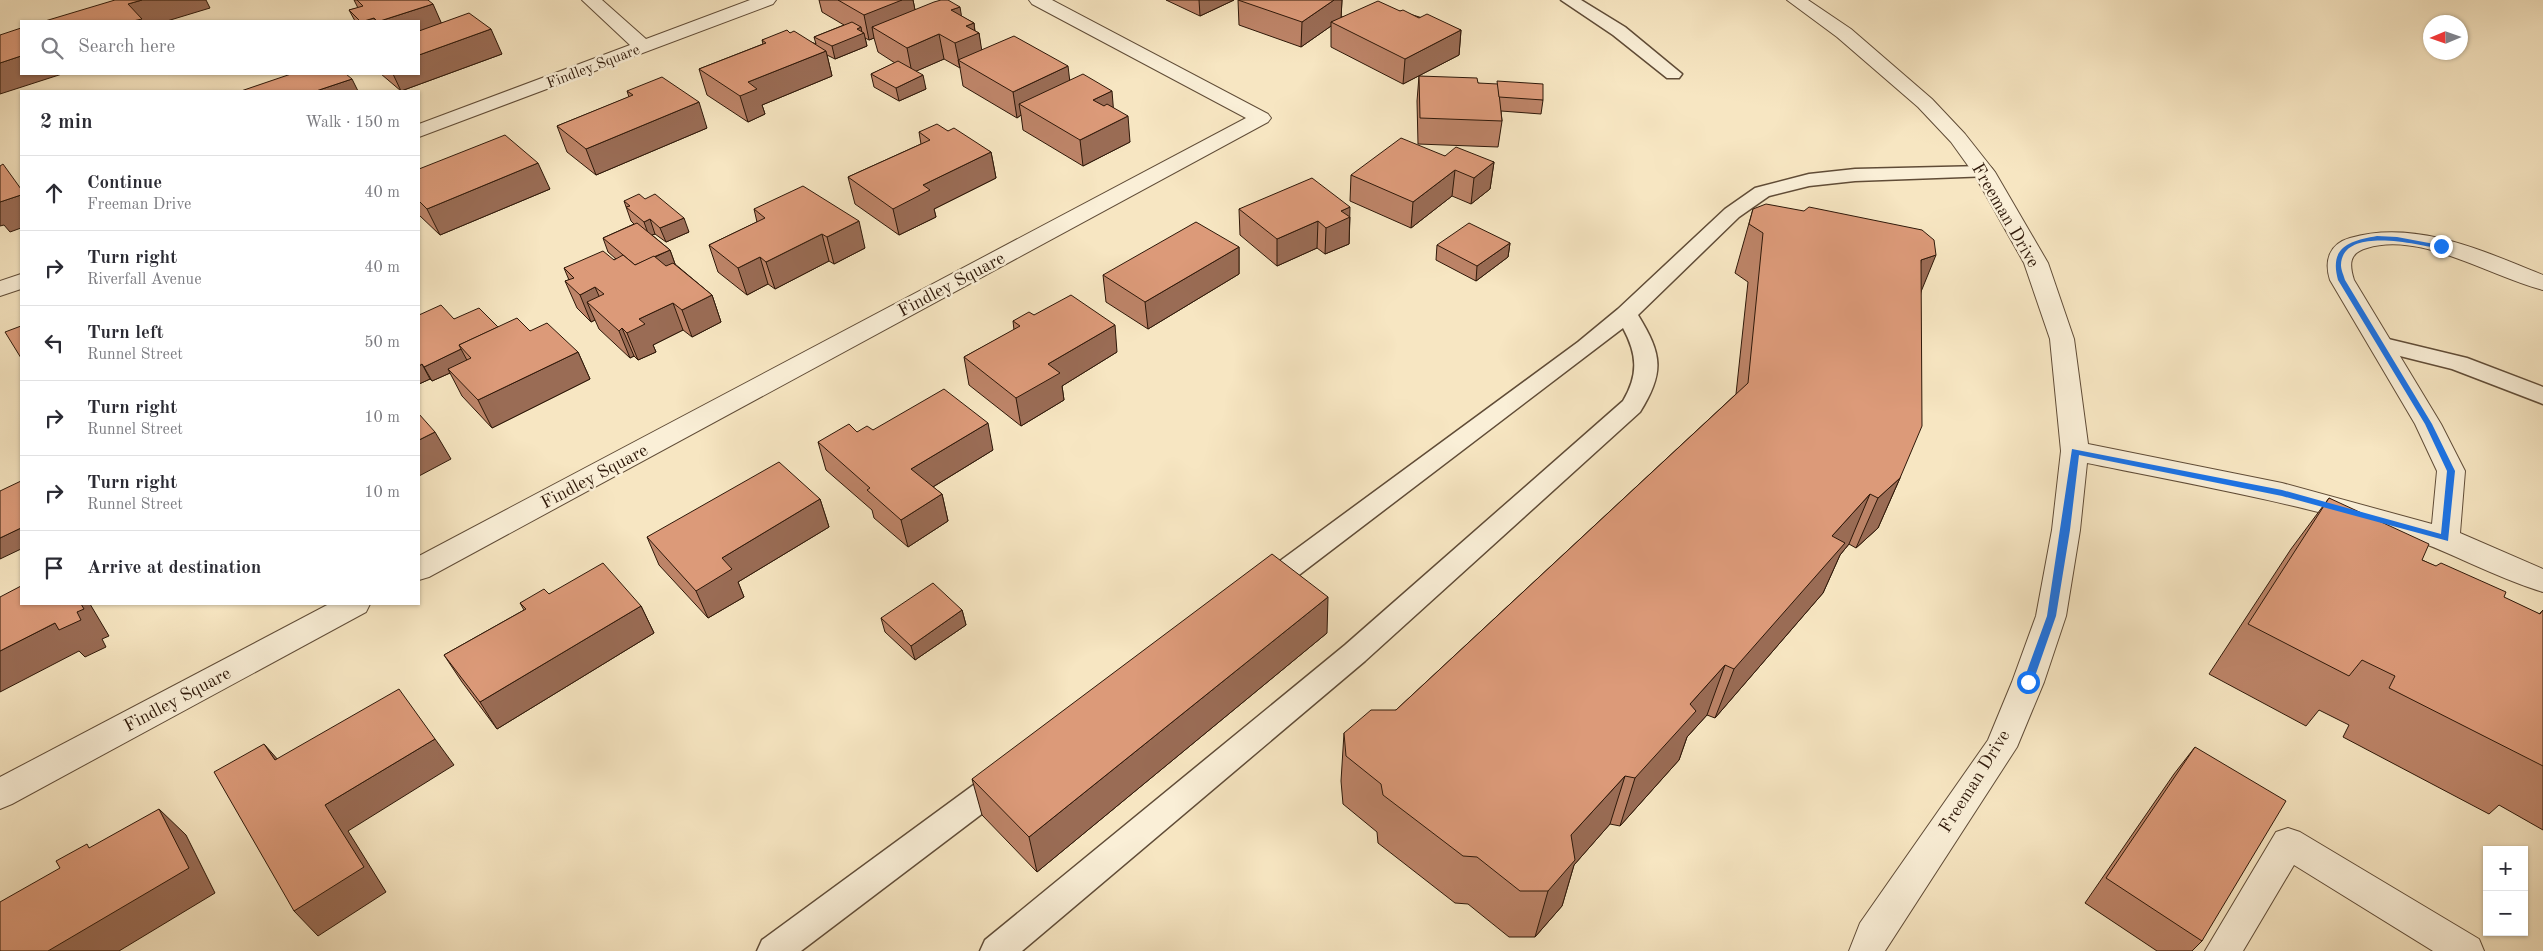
<!DOCTYPE html>
<meta charset="utf-8">
<style>
body{margin:0;font-family:"Old Standard TT",serif;background:#f2f2f3;color:#2b2b33}
.controls{position:absolute;right:15px;bottom:15px;display:grid;overflow:hidden;border-radius:0px;box-shadow:0 1px 4px #0004}
.controls button{width:45px;height:45px;display:grid;place-items:center;padding:0;border:0;border-bottom:1px solid #e1e1e2;background:#fff;color:#2b2b33;font:25px sans-serif}
.compass{position:absolute;left:2423px;top:15px;width:45px;height:45px;border-radius:50%;background:#fff;box-shadow:0 1px 4px #0004;rotate:268deg}
.stop{position:absolute;width:15px;height:15px;margin:-11px;border:4px solid #1a73e8;border-radius:50%;background:#fff}
.stop.end{background:#1a73e8;border-color:#fff;box-shadow:0 1px 5px #0008}
.list{margin:0;padding:0;list-style:none}
h2{display:flex;justify-content:space-between;align-items:center;height:65px;margin:0;padding:0 20px;font-size:21px}
h2 small{font-size:16px;font-weight:400;color:#7c7c81}
.list li{display:grid;grid-template-columns:32px 1fr auto;gap:15px;align-items:center;box-sizing:border-box;height:75px;padding:0 20px;border-top:1px solid #e1e1e2}
.list b{display:block;font-size:19px;white-space:nowrap}
.list p{margin:0;font-size:16px;white-space:nowrap;color:#7c7c81}
.list em{font-size:16px;font-style:normal;color:#7c7c81}
.icon{flex:none;width:28px;height:28px;fill:none;stroke:currentColor;stroke-width:2;stroke-linecap:round;stroke-linejoin:round}
.map{position:relative;flex:none;width:2543px;height:951px;overflow:hidden}
.search{position:absolute;background:#fff;box-shadow:0 1px 4px #0004;left:20px;top:20px;width:400px;height:55px;display:flex;align-items:center;gap:12px;box-sizing:border-box;padding:0 18px;border-radius:0px;color:#7c7c81;font-size:19px}
.panel{position:absolute;background:#fff;box-shadow:0 1px 4px #0004;left:20px;top:90px;width:400px;height:515px;border-radius:0px}
.map>svg:first-child{display:block}
.lines{fill:none;stroke-linecap:round;stroke-linejoin:round}
.lane-casing{stroke:#604c37;stroke-width:3}
.street-casing{stroke:#604c37;stroke-width:2}
.lane{fill:#faefd7;fill-rule:evenodd}
.street{fill:#faefd7;fill-rule:evenodd}
.wall{fill:#bd8468;stroke:#2e1809}
.shaded-wall{fill:#9a6c55;stroke:#2e1809}
.building{fill:#dc9a79;stroke:#2e1809}
.route{fill:#1a73e8}
.labels{text-anchor:middle;stroke-width:5;stroke-linejoin:round;paint-order:stroke}
.far-street-label{font-size:15px;fill:#2e1809;stroke:#faefd7}
.street-label{font-size:18px;fill:#2e1809;stroke:#faefd7}
</style>
<div class="map">
<svg width="2543" height="951" viewBox="0 0 2543 951">
<rect width="100%" height="100%" fill="#f7e6c2"/>
<filter id="stains"><feTurbulence type="fractalNoise" baseFrequency=".004" numOctaves="4"/><feColorMatrix values="0 0 0 0 .2 0 0 0 0 .09 0 0 0 0 .02 0 0 0 .5 -.17"/></filter>
<radialGradient id="worn" r=".72"><stop offset=".6" stop-color="#630" stop-opacity="0"/><stop offset="1" stop-color="#630" stop-opacity=".3"/></radialGradient>
<g class="lines">
<g class="lane-casing">
<g id="lane">
<path d="M1561 0H1581L1625 27 1682 74 1679 78H1667L1613 35Z"/>
<path d="M1984 166 1991 168 1994 172 1991 176 1855 181 1809 186 1769 196 1739 217 1638 315C1662 354 1665 372 1640 412L1365 661 1022 951H980L985 940 1345 645 1623 401C1639 374 1637 354 1623 328L1274 594 1264 597 1254 594 1251 587 1254 580 1578 342 1618 309 1725 209 1755 188 1809 174 1855 169Z"/>
<path d="M2380 337 2467 358 2543 387V404L2452 369 2372 349 2369 344 2372 339Z"/>
<path d="M1005 766 1016 770 1020 779 1016 788 801 951H757L762 940 994 770Z"/>
</g>
</g>
<g class="street-casing">
<g id="street">
<path d="M582 0H602L646 39 750 0H776L773 4 419 137V124L630 45Z"/>
<path d="M1029 0H1052L1268 114 1271 118 1268 122 429 577 419 580V556L1246 118 1032 4Z"/>
<path d="M1787 0H1808L1851 29 1932 99 1965 134 1995 172 2048 263 2074 339 2088 444 2282 483 2432 524 2437 471 2415 424 2330 280C2324 261 2329 244 2350 238 2415 219 2483 251 2543 275V290C2491 277 2421 231 2367 248 2349 253 2349 264 2354 280L2441 424 2465 471 2460 533 2543 569V592C2493 577 2448 550 2398 534 2297 503 2191 484 2087 463L2080 530 2066 616 2044 682 2017 747 1885 951H1849L1860 923 1988 740 2012 682 2036 616 2052 530 2061 451 2050 339 2024 263 1974 174 1951 142 1918 107 1837 37Z"/>
<path d="M21 274V289L0 296V281Z"/>
<path d="M329 604H370L366 612 12 804 0 809V777Z"/>
<path d="M2288 828 2300 832 2479 939 2484 951H2433L2294 865 2243 951H2205L2276 832Z"/>
</g>
</g>
<use href="#lane" class="lane"/>
<use href="#street" class="street"/>
</g>
<g class="wall">
<path d="M354 0H428L441 23 502 54 401 91 381 74H419V21H355L349 10 358 8Z"/>
<path d="M819 0H913L915 10 961 16 974 23 975 31 979 33 981 50 1070 80 1114 108 1130 142 1083 166 1023 130 1021 115 1017 118 963 86 960 68 944 59 916 71 926 89 899 101 874 87 871 74 895 63 878 52 874 38 869 40 865 38 867 46 835 59 827 55 832 76 762 105 765 114 748 122 707 95 699 69 763 44 762 40 790 33 816 44 814 37 844 25 822 12Z"/>
<path d="M1166 0H1234L1200 16Z"/>
<path d="M1238 0H1342L1341 17 1400 11 1461 30 1459 55 1403 84 1331 47V26L1301 47 1239 25Z"/>
<path d="M1419 76 1478 83 1543 100 1541 114 1501 111 1502 121 1498 147 1418 144 1417 101Z"/>
<path d="M627 91 707 128 596 175 567 152 557 126 629 97Z"/>
<path d="M948 131 991 152 996 178 934 209 936 217 899 235 855 204 848 177 921 144 919 132Z"/>
<path d="M1445 156 1494 162 1490 189 1471 204 1452 196 1411 228 1350 201 1351 175Z"/>
<path d="M419 169 550 189 440 235 419 215Z"/>
<path d="M624 201 689 232 666 242 655 234 652 235 670 250 675 264 712 295 721 322 692 337 683 330 653 345 656 352 638 360 634 356 630 358 599 329 595 320 591 322 577 308 565 281 569 280 564 268 616 259 608 252 603 238 634 224 631 221Z"/>
<path d="M754 209 865 248 834 264 829 261 775 289 768 284 747 295 718 272 709 245 757 222Z"/>
<path d="M1239 209 1350 217 1349 244 1325 254 1317 248 1277 266 1240 235Z"/>
<path d="M1753 209 1921 291 1900 478 1878 528 1856 548 1849 544 1840 555 1823 593 1715 718 1707 715 1687 737 1679 760 1620 826 1610 824 1574 865 1562 906 1535 937H1509L1468 904 1455 903 1378 843 1377 832 1343 804 1341 781 1344 733 1396 710 1736 394 1748 282 1735 273Z"/>
<path d="M1510 243 1508 257 1476 281 1436 260 1437 245Z"/>
<path d="M1239 247V274L1148 329 1106 302 1103 275Z"/>
<path d="M419 315 454 319 498 327 530 331 578 352 590 379 492 428 462 396 450 373 432 381 430 379 419 384Z"/>
<path d="M1034 315 1117 352 1062 386 1064 400 1021 426 969 385 964 357 1014 330 1013 321Z"/>
<path d="M873 430 993 450 933 487 942 494 948 521 908 547 874 518 872 510 826 470 818 442 857 432Z"/>
<path d="M2329 498 2422 560 2539 614 2543 610V830L2499 805 2489 814 2343 737 2349 725 2319 710 2306 726 2209 674 2291 549Z"/>
<path d="M820 499 829 527 738 582 744 597 708 618 659 565 647 537Z"/>
<path d="M549 594 641 606 654 633 497 729 462 682 444 655 524 610 520 603Z"/>
<path d="M962 610 966 625 915 660 885 632 881 618Z"/>
<path d="M1327 633 1037 872 982 815 972 779Z"/>
<path d="M2195 747 2202 941 2192 951H2157L2085 903 2174 774Z"/>
</g>
<g class="shaded-wall">
<path d="M142 0H206L210 8 167 21H133L128 4Z"/>
<path d="M888 0H913L917 20 872 27 874 38 869 40 864 15Z"/>
<path d="M1199 0H1234L1200 16Z"/>
<path d="M1334 0H1342L1341 19 1331 22V26L1301 47 1302 22Z"/>
<path d="M433 4 444 29 419 37V21H380Z"/>
<path d="M960 7 964 31 951 10Z"/>
<path d="M374 18 376 21H364Z"/>
<path d="M974 23 975 34 979 33 983 58 958 60 960 68 955 43 966 26Z"/>
<path d="M861 27 862 33H864L867 46 835 59 832 46 857 29Z"/>
<path d="M491 29 502 54 401 91 393 74H419V55Z"/>
<path d="M1461 30 1459 55 1403 84 1405 59Z"/>
<path d="M939 34 944 59 912 73 907 48Z"/>
<path d="M826 51 832 76 762 105 765 114 748 122 740 96 748 82Z"/>
<path d="M21 56V74H62L0 94V63Z"/>
<path d="M1068 66 1071 91 1019 104 1021 115 1017 118 1013 92Z"/>
<path d="M923 75 926 89 899 101 896 88Z"/>
<path d="M352 79 358 91H316Z"/>
<path d="M1112 91 1114 116 1093 100Z"/>
<path d="M699 102 707 128 596 175 586 149Z"/>
<path d="M1128 116 1130 142 1083 166 1080 140Z"/>
<path d="M991 152 996 178 934 209 936 217 899 235 893 209 923 185Z"/>
<path d="M1494 162 1490 189 1471 204 1474 178Z"/>
<path d="M538 163 550 189 440 235 427 209Z"/>
<path d="M1455 170 1452 196 1411 228 1413 202Z"/>
<path d="M21 195V228L10 232 4 225 0 226V202Z"/>
<path d="M1350 207 1349 244 1325 254 1326 228 1341 211Z"/>
<path d="M684 218 689 232 666 242 660 228Z"/>
<path d="M650 219 655 234 649 236 644 222Z"/>
<path d="M859 221 865 248 834 264 827 237Z"/>
<path d="M1318 221 1317 248 1277 266V239Z"/>
<path d="M822 234 829 261 775 289 766 262Z"/>
<path d="M1510 243 1508 257 1476 281 1477 266Z"/>
<path d="M1239 247V274L1148 329 1145 302Z"/>
<path d="M670 250 675 264 641 280 636 266Z"/>
<path d="M1936 255 1916 304 1921 260Z"/>
<path d="M760 257 768 284 747 295 738 268Z"/>
<path d="M595 287 607 314 587 302 595 320 591 322 580 295Z"/>
<path d="M712 295 721 322 692 337 682 310Z"/>
<path d="M673 303 683 330 653 345 656 352 638 360 627 333 639 319Z"/>
<path d="M1115 325 1117 352 1062 386 1064 400 1021 426 1016 398 1048 364Z"/>
<path d="M622 328 634 356 630 358 619 331Z"/>
<path d="M461 349 469 364 448 369 450 373 432 381 424 367Z"/>
<path d="M578 352 590 379 492 428 478 400Z"/>
<path d="M422 364 430 379 419 384V366Z"/>
<path d="M988 423 993 450 918 496 911 469Z"/>
<path d="M435 432 451 459 419 476V440Z"/>
<path d="M1900 478 1878 528 1856 548 1878 498Z"/>
<path d="M942 494 948 521 908 547 901 520Z"/>
<path d="M1870 494 1849 544 1840 555 1823 593 1715 718 1734 669 1832 536Z"/>
<path d="M820 499 829 527 738 582 744 597 708 618 696 591 722 558Z"/>
<path d="M21 528V549L0 559V538Z"/>
<path d="M1328 597 1327 633 1037 872 1029 837Z"/>
<path d="M81 604H90L109 636 102 639 106 647 85 657 79 651 0 692V651L77 612Z"/>
<path d="M641 606 654 633 497 729 480 702Z"/>
<path d="M962 610 966 625 915 660 911 646Z"/>
<path d="M1725 665 1707 715 1687 737 1679 760 1620 826 1635 778 1690 704Z"/>
<path d="M435 739 454 765 348 831 386 892 318 936 294 911 325 805Z"/>
<path d="M264 744 287 770 275 760Z"/>
<path d="M1625 776 1610 824 1574 865 1562 906 1535 937 1548 891 1571 835Z"/>
<path d="M159 809 186 835 215 893 119 951H48Z"/>
</g>
<g class="building">
<path d="M115 0H142L128 4 142 19 133 21H45Z"/>
<path d="M357 0H428L433 4 380 21H377L374 18 364 21H360L349 10 363 6Z"/>
<path d="M838 0H902L864 15Z"/>
<path d="M941 0H948L960 7 951 10 974 23 966 26 979 33 955 43 939 34 907 48 872 27 934 2Z"/>
<path d="M1238 0H1334L1302 22Z"/>
<path d="M1378 1 1400 11 1403 10 1419 18 1427 14 1461 30 1405 59 1331 22Z"/>
<path d="M469 13 491 29 419 55V31Z"/>
<path d="M852 22 861 27 857 29 864 33 832 46 814 37Z"/>
<path d="M21 28V56L0 63V35Z"/>
<path d="M787 30 790 33 794 31 826 51 748 82 757 89 740 96 699 69 766 43 762 40Z"/>
<path d="M1014 36 1068 66 1013 92 958 60Z"/>
<path d="M898 61 923 75 896 88 871 74Z"/>
<path d="M291 74H346L352 79 316 91H241Z"/>
<path d="M1083 74 1112 91 1093 100 1104 106 1107 104 1128 116 1080 140 1019 104Z"/>
<path d="M1419 76 1477 78 1478 83 1498 84 1502 121 1420 118Z"/>
<path d="M662 77 699 102 586 149 557 126 633 95 627 91Z"/>
<path d="M1497 81 1543 84V100L1499 97Z"/>
<path d="M937 124 948 131 954 128 991 152 923 185 930 190 893 209 848 177 930 140 919 132Z"/>
<path d="M505 135 538 163 427 209 419 201V169Z"/>
<path d="M1401 138 1445 156 1456 147 1494 162 1474 178 1455 170 1413 202 1351 175Z"/>
<path d="M3 164 21 189V195L0 202V166Z"/>
<path d="M1312 178 1350 207 1341 211 1350 217 1326 228 1318 221 1277 239 1239 209Z"/>
<path d="M803 186 859 221 827 237 822 234 766 262 760 257 738 268 709 245 765 218 754 209Z"/>
<path d="M639 194 645 199 655 194 684 218 660 228 650 219 644 222 626 207 630 206 624 201Z"/>
<path d="M1766 204 1804 211 1809 207 1922 230 1934 240 1936 255 1921 260 1922 426 1900 478 1878 498 1870 494 1832 536 1845 543 1734 669 1725 665 1690 704 1696 711 1635 778 1625 776 1571 835 1575 860 1548 891H1520L1477 857 1463 856 1383 795 1381 784 1346 756 1344 733 1371 710H1396L1748 383 1763 233 1749 224 1753 209Z"/>
<path d="M1196 222 1239 247 1145 302 1103 275Z"/>
<path d="M637 223 670 250 635 265 603 238Z"/>
<path d="M1469 223 1510 243 1477 266 1437 245Z"/>
<path d="M603 251 614 260 623 255 635 265 654 256 666 266 673 263 712 295 682 310 673 303 639 319 645 324 627 333 622 328 619 331 587 302 604 294 595 287 580 295 565 281 574 278 564 268Z"/>
<path d="M1071 295 1115 325 1048 364 1060 373 1016 398 964 357 1020 326 1013 321 1029 312 1034 315Z"/>
<path d="M441 305 454 319 479 308 498 327 459 345 461 349 424 367 422 364 419 366V315Z"/>
<path d="M517 318 530 331 547 323 578 352 478 400 448 369 471 358 459 345Z"/>
<path d="M21 326V358L5 332Z"/>
<path d="M944 389 988 423 911 469 942 494 901 520 867 490 870 488 818 442 849 424 857 432 867 426 873 430Z"/>
<path d="M419 414 435 432 419 440Z"/>
<path d="M779 462 820 499 722 558 732 569 696 591 647 537Z"/>
<path d="M21 481V528L0 538V491Z"/>
<path d="M2329 498 2429 544 2422 560 2436 566 2441 563 2506 592 2504 597 2540 614 2543 610V766L2389 688 2395 676 2362 660 2349 676 2248 624Z"/>
<path d="M1272 554 1328 597 1029 837 972 779Z"/>
<path d="M603 563 641 606 480 702 444 655 526 609 520 603 544 589 549 594Z"/>
<path d="M933 583 962 610 911 646 881 618Z"/>
<path d="M21 586V604H81L84 609 77 612 81 620 59 630 55 623 0 651V597Z"/>
<path d="M399 689 435 739 325 805 364 867 294 911 214 772 264 744 275 760Z"/>
<path d="M2195 747 2286 801 2202 941 2106 878Z"/>
<path d="M159 809 189 868 48 951H0V902L60 868 56 861 87 844 89 848Z"/>
</g>
<path class="route" d="M2377 236 2397 237 2445 246 2441 249C2420 245 2342 225 2341 265 2341 270 2344 276 2345 280L2432 424 2455 471 2448 541 2282 496 2079 455 2070 530 2056 616 2033 682 2031 685H2025L2023 682 2047 616 2072 449 2282 490 2441 534 2447 471 2425 424 2338 280C2329 247 2349 241 2377 236Z"/>
<g class="labels">
<g class="far-street-label">
<text transform="translate(593 66) rotate(-21)" y="5">Findley Square</text>
</g>
<g class="street-label">
<text transform="translate(2006 215) rotate(60)" y="6">Freeman Drive</text>
<text transform="translate(951 284) rotate(-28)" y="6">Findley Square</text>
<text transform="translate(594 476) rotate(-28)" y="6">Findley Square</text>
<text transform="translate(177 699) rotate(-28)" y="6">Findley Square</text>
<text transform="translate(1974 781) rotate(-58)" y="6">Freeman Drive</text>
</g>
</g>
<rect width="100%" height="100%" filter="url(#stains)"/>
<rect width="100%" height="100%" fill="url(#worn)"/>
</svg>
<div class="controls">
<button>+</button>
<button>−</button>
</div>
<svg class="compass" viewBox="-18 -18 36 36"><path d="M0-13l5 13h-10z" fill="#e53935"/><path d="M0 13l5-13h-10z" fill="#7c7c81"/></svg>
<div class="stop" style="left:2028px;top:682px"></div>
<div class="stop end" style="left:2441px;top:246px"></div>
<div class="search"><svg class="icon" aria-label="search" viewBox="0 0 24 24"><circle cx="10" cy="10" r="6"/><path d="M15 15l6 6"/></svg>Search here</div>
<section class="panel">
<h2>2 min<small>Walk · 150 m</small></h2>
<ul class="list">
<li><svg class="icon" aria-label="ahead" viewBox="0 0 24 24"><path d="M12 20V5M6 11l6-6 6 6"/></svg><div><b>Continue</b><p>Freeman Drive</p></div><em>40 m</em></li>
<li><svg class="icon" aria-label="right" viewBox="0 0 24 24"><path d="M7 20v-9h11M14 6l5 5-5 5"/></svg><div><b>Turn right</b><p>Riverfall Avenue</p></div><em>40 m</em></li>
<li><svg class="icon" aria-label="left" viewBox="0 0 24 24"><path d="M17 20v-9H6M10 6l-5 5 5 5"/></svg><div><b>Turn left</b><p>Runnel Street</p></div><em>50 m</em></li>
<li><svg class="icon" aria-label="right" viewBox="0 0 24 24"><path d="M7 20v-9h11M14 6l5 5-5 5"/></svg><div><b>Turn right</b><p>Runnel Street</p></div><em>10 m</em></li>
<li><svg class="icon" aria-label="right" viewBox="0 0 24 24"><path d="M7 20v-9h11M14 6l5 5-5 5"/></svg><div><b>Turn right</b><p>Runnel Street</p></div><em>10 m</em></li>
<li><svg class="icon" aria-label="arrive" viewBox="0 0 24 24"><path d="M6 21V4h12l-3 4 3 4H6"/></svg><div><b>Arrive at destination</b></div></li>
</ul>
</section>
</div>
